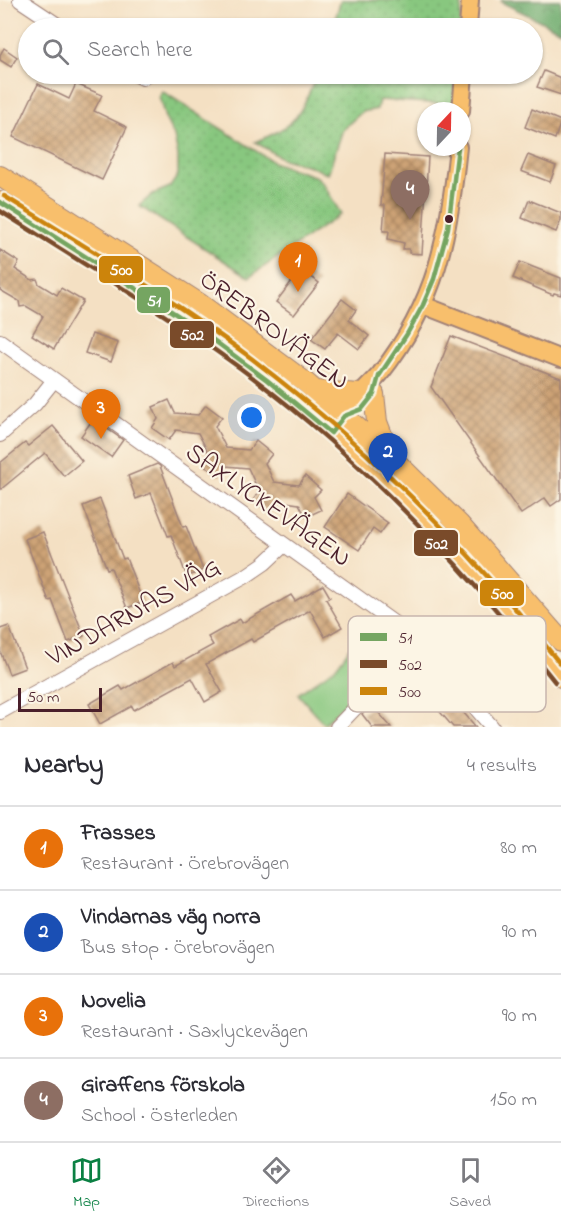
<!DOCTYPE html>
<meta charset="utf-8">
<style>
body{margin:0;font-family:"Indie Flower",sans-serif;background:#f7f7f7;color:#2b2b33}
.compass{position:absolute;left:417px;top:102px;width:54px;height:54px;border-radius:50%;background:#fff;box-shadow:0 2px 4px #0004;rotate:22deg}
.scale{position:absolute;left:18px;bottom:15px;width:84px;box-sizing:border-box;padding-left:6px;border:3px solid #4a1f2b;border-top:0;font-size:16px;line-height:21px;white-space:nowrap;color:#4a1f2b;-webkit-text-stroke:4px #fcf5e5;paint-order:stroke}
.you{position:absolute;left:252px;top:418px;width:21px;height:21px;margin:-15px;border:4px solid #fff;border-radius:50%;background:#1a73e8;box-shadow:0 0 0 9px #1a73e833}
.badge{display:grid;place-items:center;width:39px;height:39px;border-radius:50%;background:#0b8043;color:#fff;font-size:20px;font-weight:700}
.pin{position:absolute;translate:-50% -50px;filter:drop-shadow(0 2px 3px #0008)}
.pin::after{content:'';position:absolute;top:32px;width:21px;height:18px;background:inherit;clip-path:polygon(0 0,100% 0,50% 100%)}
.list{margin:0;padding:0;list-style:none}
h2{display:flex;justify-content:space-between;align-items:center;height:78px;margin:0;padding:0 24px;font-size:26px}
h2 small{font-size:20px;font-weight:400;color:#7c7c81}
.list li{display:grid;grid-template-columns:39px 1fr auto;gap:18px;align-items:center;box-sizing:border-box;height:84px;padding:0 24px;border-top:2px solid #e1e1e2}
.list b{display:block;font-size:22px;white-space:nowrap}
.list p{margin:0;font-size:20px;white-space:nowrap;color:#7c7c81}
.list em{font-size:20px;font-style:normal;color:#7c7c81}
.icon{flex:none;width:33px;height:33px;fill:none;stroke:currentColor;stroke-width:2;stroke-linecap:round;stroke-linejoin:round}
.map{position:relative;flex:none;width:561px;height:727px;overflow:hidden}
.search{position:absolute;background:#fff;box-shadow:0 2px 4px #0004;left:18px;right:18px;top:18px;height:66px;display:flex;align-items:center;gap:15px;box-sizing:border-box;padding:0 21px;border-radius:33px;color:#7c7c81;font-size:22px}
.sheet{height:414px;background:#fff}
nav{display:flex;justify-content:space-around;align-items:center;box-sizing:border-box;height:84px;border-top:2px solid #e1e1e2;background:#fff;font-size:16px;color:#7c7c81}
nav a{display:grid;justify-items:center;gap:3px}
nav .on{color:#0b8043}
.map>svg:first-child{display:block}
.grass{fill:url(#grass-dots);stroke:#697355;stroke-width:1.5}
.forest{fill:url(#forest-crowns);stroke:#5c664c;stroke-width:1.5}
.park{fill:#88c77f;stroke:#697355;stroke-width:1.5}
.building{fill:url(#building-cross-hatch)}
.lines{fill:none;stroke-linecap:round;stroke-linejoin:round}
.minor-casing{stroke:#9f8077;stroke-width:16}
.major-casing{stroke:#9f8077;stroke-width:20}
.highway-casing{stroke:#9f8077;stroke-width:22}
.minor{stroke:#fff;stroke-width:14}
.major{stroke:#f8bf6c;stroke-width:16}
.highway{stroke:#f8bf6c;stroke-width:20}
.bus-1-casing{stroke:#fcf5e5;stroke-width:9}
.bus-2-casing{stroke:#fcf5e5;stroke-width:9}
.bus-3-casing{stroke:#fcf5e5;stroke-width:9}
.bus-1{stroke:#75a561;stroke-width:4.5}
.bus-2{stroke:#7a4b2a;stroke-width:4.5}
.bus-3{stroke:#cc840b;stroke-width:4.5}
.bus-dot{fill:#4a1f2b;stroke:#fcf5e5;stroke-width:2}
.labels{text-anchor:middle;stroke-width:4.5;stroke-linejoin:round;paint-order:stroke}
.street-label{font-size:27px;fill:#4a1f2b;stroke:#fcf5e5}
.key{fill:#fcf5e5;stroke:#c7b5ad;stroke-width:1.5}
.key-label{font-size:16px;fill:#4a1f2b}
.line-badge{stroke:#fcf5e5;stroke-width:2}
.badge-label{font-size:16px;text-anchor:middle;font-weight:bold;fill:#fff}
</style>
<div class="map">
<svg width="561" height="727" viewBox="0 0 561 727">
<defs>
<pattern id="grass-dots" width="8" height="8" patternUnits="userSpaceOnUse" patternTransform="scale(1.5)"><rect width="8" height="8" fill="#88c77f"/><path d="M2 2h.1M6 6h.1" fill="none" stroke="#77aa6e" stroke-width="1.8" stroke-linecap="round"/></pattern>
<pattern id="forest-crowns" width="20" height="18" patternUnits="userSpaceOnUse" patternTransform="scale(1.5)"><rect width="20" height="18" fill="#6eac6e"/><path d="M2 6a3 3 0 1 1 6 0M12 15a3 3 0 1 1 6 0" fill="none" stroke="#5c8b5b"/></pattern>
<pattern id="building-cross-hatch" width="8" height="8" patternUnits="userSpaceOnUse" patternTransform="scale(1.5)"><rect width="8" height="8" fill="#cda376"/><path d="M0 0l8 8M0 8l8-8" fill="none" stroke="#a88461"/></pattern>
</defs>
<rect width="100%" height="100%" fill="#fcf5e5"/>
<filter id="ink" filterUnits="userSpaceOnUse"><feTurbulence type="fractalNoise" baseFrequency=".0167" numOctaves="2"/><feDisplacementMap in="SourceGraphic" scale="12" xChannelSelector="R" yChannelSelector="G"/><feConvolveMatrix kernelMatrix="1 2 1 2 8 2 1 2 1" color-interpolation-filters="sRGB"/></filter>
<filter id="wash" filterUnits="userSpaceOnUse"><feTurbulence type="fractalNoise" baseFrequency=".008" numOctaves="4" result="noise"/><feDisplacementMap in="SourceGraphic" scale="24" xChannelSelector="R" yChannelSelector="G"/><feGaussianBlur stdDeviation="1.35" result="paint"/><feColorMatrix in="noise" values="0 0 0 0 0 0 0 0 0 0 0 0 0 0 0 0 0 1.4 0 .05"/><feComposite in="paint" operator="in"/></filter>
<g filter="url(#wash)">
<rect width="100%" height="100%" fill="#f4e0c3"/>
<g class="grass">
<path d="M341 0H462L460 28H332Z"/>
<path d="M317 74H456L453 111H445L446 104 379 100 377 109 362 112 343 129 328 174 310 166 283 159 255 142C298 125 300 115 317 74Z"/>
<path d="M162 91 275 163 317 177 324 185 341 214 249 277 139 206 153 194 170 187 178 175V156L174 136 165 118 159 96Z"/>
</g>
<path class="forest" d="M502 0H561V31L501 2Z"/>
<path class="park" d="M369 622 401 648 324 724 298 694 336 667Z"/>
<g id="blocks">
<g class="building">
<path d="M4 48 17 57 11 67 0 60V55Z"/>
<path d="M544 71 561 78V95L537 87Z"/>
<path d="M38 84 69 99 76 84 102 95 94 111 127 127 102 180 13 137Z"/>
<path d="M532 109 561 121 555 139 525 127Z"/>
<path d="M385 154 428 157 422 254 409 253V249H403L404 243 388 239 389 231H383L385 205H381Z"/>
<path d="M528 155 556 166 550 182 521 171Z"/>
<path d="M529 200 561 213V220L556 232 522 218Z"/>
<path d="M0 250 19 262 15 269 32 280 37 279 39 284 57 295 61 288 83 301 54 349 32 335 43 316 26 306 20 307 19 301 0 290Z"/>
<path d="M520 262 561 278V295L554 293 553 295 513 278Z"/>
<path d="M301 269 319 283 294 315 276 302Z"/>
<path d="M342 299 356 310 349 320 369 336 359 349 338 333 325 349 311 339Z"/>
<path d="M92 334 118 343 111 362 85 353Z"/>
<path d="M451 336 561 378V499L551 506 545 498 521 514 431 387Z"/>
<path d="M169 400 175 413 198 415 206 405 222 417 215 426 226 448 249 450 256 441 272 454 265 463 274 482 299 485 305 476 321 490 314 497 321 510 306 517 299 504 278 501 269 513 253 500 259 492 248 468 226 466 219 476 203 464 210 456 198 433 176 430 169 440 152 428 158 419 153 407Z"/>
<path d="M93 419 123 440 111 457 81 436Z"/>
<path d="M53 426 82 461 64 476 45 453 0 490V463L25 443 28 446Z"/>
<path d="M157 464 160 466 183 527 186 526 203 570 187 577 171 535 168 536 151 493 136 499 128 476Z"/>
<path d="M347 494 388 523 380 534 373 529 359 550 325 527Z"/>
<path d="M100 499 123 559 126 558 143 602 127 608 111 568 107 569 83 506Z"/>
<path d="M43 532 84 636 68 642 52 600 49 601 25 539Z"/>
<path d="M323 585 330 597 326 599 342 627 325 637 310 610 253 642 251 639 206 664 222 692 205 702 192 678 134 710 132 706 100 724 89 704 120 686 123 690 173 662 175 666 213 645 208 637 240 619 242 623 291 595 295 601Z"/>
<path d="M9 626 25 668 9 674 0 651V629Z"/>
<path d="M422 662 444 690 476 727H453L435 706 408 673Z"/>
<path d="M372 705 391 727H372L362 714Z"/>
</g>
</g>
</g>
<g filter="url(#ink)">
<use href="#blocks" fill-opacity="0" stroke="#9f8077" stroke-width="1.5"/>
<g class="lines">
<g class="minor-casing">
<g id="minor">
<path d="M20 0 62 28"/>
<path d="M135 74 143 78"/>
<path d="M0 341 405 631 424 648 492 727"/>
<path d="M0 435 35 404 54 380"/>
<path d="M0 712 246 576 265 563 284 545"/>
<path d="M337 727 362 701 424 648"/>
</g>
</g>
<g class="major-casing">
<g id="major">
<path d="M468 28 470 0"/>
<path d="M461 111 464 74"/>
<path d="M423 305 561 359"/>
<path d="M344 416C349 409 355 401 361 394 367 387 374 381 380 374 437 302 449 235 458 147"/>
</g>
</g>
<g class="highway-casing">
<g id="highway">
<path d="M0 176 200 304 305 382 391 457 459 524 561 641"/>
<path d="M0 202C65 243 132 282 195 327 331 421 462 544 561 677"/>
<path d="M315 391 360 394"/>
<path d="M374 394 377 422 388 451"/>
</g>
</g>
<use href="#minor" class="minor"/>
<use href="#major" class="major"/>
<use href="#highway" class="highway"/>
<g class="bus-1-casing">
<path id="bus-1" d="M0 202 196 327 267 380 331 433 344 416 362 409 374 394 379 376 407 334 423 305 434 279 448 228 458 147"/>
</g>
<g class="bus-2-casing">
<path id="bus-2" d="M0 211C81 262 162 311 240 368 360 457 463 564 555 682"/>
</g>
<g class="bus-3-casing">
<path id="bus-3" d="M4 196C88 248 172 299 251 358 368 447 471 549 561 665"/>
</g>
<use href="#bus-1" class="bus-1"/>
<use href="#bus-2" class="bus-2"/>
<use href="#bus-3" class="bus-3"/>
</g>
</g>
<circle class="bus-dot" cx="449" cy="219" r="5"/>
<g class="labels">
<g class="street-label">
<text transform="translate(275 329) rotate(37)" y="9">ÖREBROVÄGEN</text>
<text transform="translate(269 504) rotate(35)" y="9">SAXLYCKEVÄGEN</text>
<text transform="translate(133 611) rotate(-29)" y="9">VINDARNAS VÄG</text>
</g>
</g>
<rect x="348" y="616" width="198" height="96" rx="9" class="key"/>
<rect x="360" y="633" width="27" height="8" fill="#75a561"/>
<rect x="360" y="660" width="27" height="8" fill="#7a4b2a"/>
<rect x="360" y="687" width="27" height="8" fill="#cc840b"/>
<g class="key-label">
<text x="398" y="643">51</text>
<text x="398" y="670">502</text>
<text x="398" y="697">500</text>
</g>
<g class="line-badge">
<rect x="98" y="255" width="46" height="29" rx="6" fill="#cc840b"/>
<rect x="136" y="286" width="35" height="28" rx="6" fill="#75a561"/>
<rect x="169" y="320" width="46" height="29" rx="6" fill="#7a4b2a"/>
<rect x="413" y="529" width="46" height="28" rx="6" fill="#7a4b2a"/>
<rect x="479" y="579" width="46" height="28" rx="6" fill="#cc840b"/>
</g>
<g class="badge-label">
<text x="121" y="275">500</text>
<text x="154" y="306">51</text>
<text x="192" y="340">502</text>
<text x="436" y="549">502</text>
<text x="502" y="599">500</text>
</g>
</svg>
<svg class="compass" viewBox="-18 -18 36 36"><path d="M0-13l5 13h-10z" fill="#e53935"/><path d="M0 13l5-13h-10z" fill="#7c7c81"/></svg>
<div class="scale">50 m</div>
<div class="you"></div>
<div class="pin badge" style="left:298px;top:292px;background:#e8710a">1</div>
<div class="pin badge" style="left:388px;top:483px;background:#1a4fb4">2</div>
<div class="pin badge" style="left:101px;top:439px;background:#e8710a">3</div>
<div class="pin badge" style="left:410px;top:220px;background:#8d6e63">4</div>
<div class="search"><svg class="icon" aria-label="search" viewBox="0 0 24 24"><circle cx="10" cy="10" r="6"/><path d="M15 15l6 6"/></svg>Search here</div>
</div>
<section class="sheet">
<h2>Nearby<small>4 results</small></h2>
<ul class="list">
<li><span class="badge" style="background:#e8710a">1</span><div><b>Frasses</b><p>Restaurant · Örebrovägen</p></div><em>80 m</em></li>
<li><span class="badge" style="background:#1a4fb4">2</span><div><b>Vindarnas väg norra</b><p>Bus stop · Örebrovägen</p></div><em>90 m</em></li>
<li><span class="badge" style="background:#e8710a">3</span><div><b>Novelia</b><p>Restaurant · Saxlyckevägen</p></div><em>90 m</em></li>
<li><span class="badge" style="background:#8d6e63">4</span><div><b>Giraffens förskola</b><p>School · Österleden</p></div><em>150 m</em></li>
</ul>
</section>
<nav>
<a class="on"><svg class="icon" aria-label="map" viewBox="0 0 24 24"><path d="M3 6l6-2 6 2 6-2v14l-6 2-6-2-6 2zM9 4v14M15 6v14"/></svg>Map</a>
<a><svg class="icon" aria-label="directions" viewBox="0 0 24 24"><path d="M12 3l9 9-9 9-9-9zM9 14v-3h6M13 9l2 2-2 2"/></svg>Directions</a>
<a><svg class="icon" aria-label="saved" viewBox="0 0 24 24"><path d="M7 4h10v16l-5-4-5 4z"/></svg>Saved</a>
</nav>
